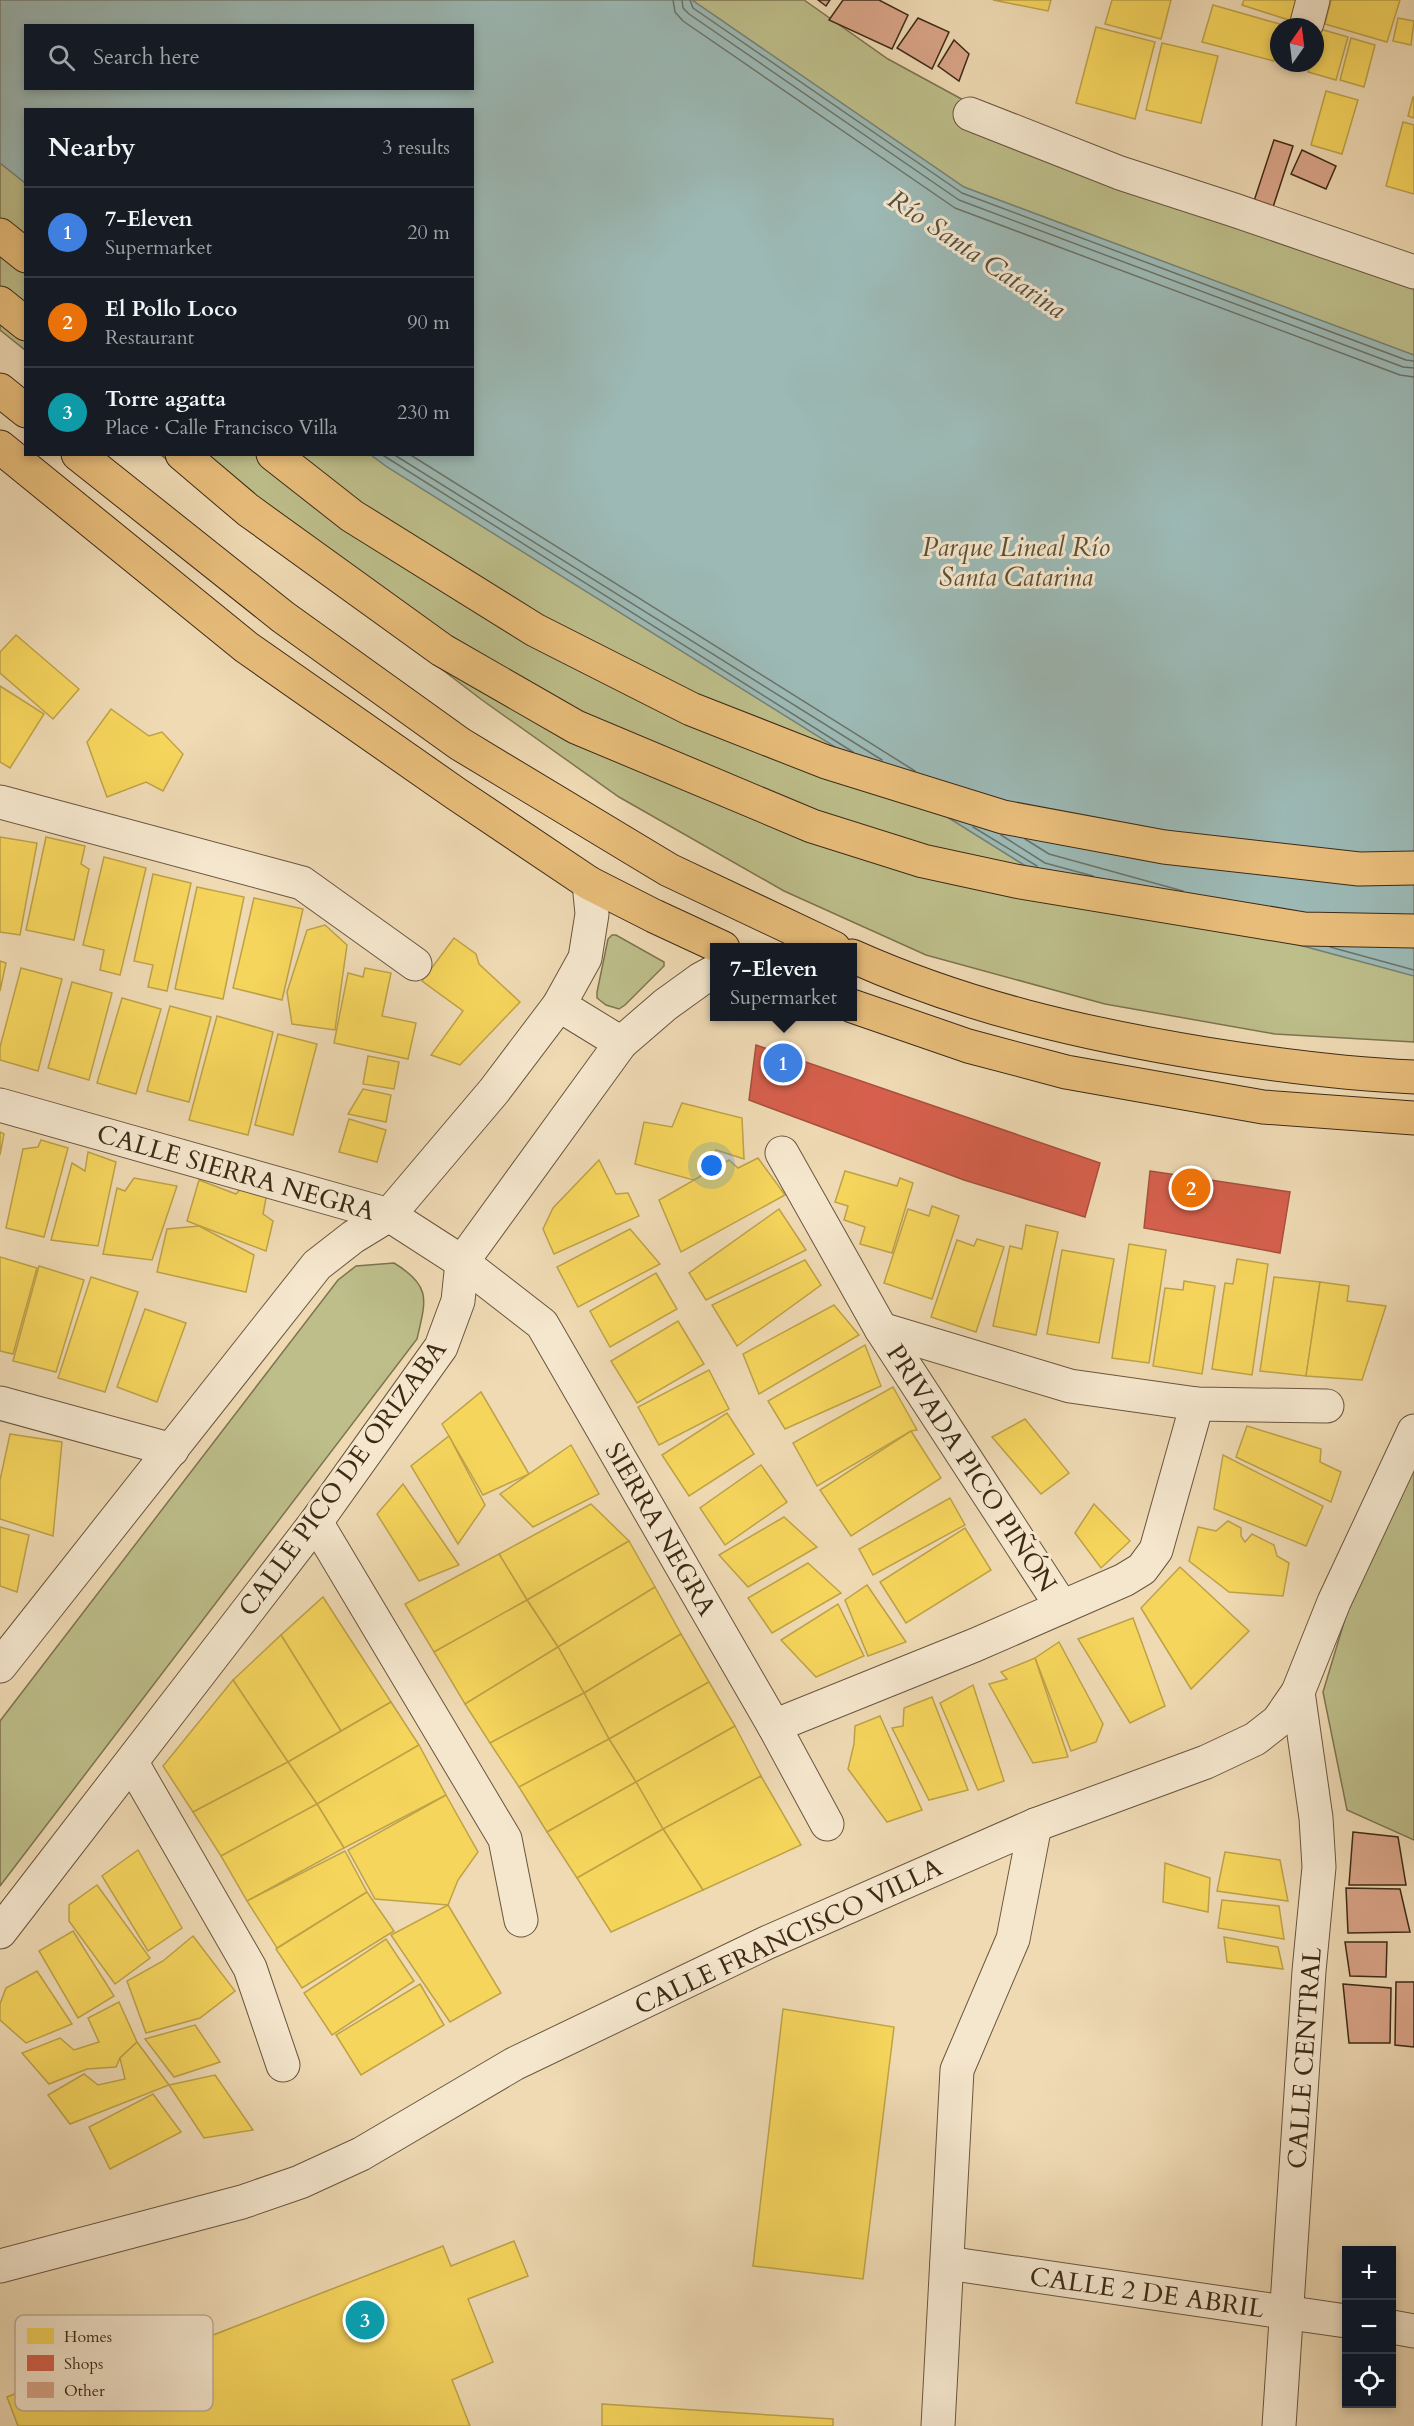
<!DOCTYPE html>
<meta charset="utf-8">
<style>
body{margin:0;font-family:Cardo,serif;background:#242831;color:#f1f3f6}
.controls{position:absolute;right:18px;bottom:18px;display:grid;overflow:hidden;border-radius:0px;box-shadow:0 3px 9px #0003}
.controls button{width:54px;height:54px;display:grid;place-items:center;padding:0;border:0;border-bottom:2px solid #363941;background:#171b24;color:#f1f3f6;font:30px sans-serif}
.compass{position:absolute;left:1270px;top:18px;width:54px;height:54px;border-radius:50%;background:#171b24;box-shadow:0 3px 9px #0003;rotate:14deg}
.you{position:absolute;left:712px;top:1166px;width:21px;height:21px;margin:-15px;border:4px solid #fff;border-radius:50%;background:#1a73e8;box-shadow:0 0 0 9px #1a73e833}
.badge{display:grid;place-items:center;width:39px;height:39px;border-radius:50%;background:#ea580c;color:#fff;font-size:20px;font-weight:700}
.pin{position:absolute;translate:-50% -50%;border:3px solid #fff;box-shadow:0 2px 6px #0006}
.popup{position:absolute;left:710px;top:943px;width:147px;height:78px;box-sizing:border-box;display:grid;place-content:center;border-radius:0px;background:#171b24;filter:drop-shadow(0 2px 4px #0005);font-size:20px;white-space:nowrap;color:#9ea1a6}
.popup b{font-size:22px;color:#f1f3f6}
.popup::after{content:'';position:absolute;left:50%;top:100%;margin-left:-12px;border:12px solid transparent;border-top-color:#171b24}
.list{margin:0;padding:0;list-style:none}
h2{display:flex;justify-content:space-between;align-items:center;height:78px;margin:0;padding:0 24px;font-size:26px}
h2 small{font-size:20px;font-weight:400;color:#9ea1a6}
.list li{display:grid;grid-template-columns:39px 1fr auto;gap:18px;align-items:center;box-sizing:border-box;height:90px;padding:0 24px;border-top:2px solid #363941}
.list b{display:block;font-size:22px;white-space:nowrap}
.list p{margin:0;font-size:20px;white-space:nowrap;color:#9ea1a6}
.list em{font-size:20px;font-style:normal;color:#9ea1a6}
.icon{flex:none;width:33px;height:33px;fill:none;stroke:currentColor;stroke-width:2;stroke-linecap:round;stroke-linejoin:round}
.map{position:relative;flex:none;width:1414px;height:2426px;overflow:hidden}
.search{position:absolute;background:#171b24;box-shadow:0 3px 9px #0003;left:24px;top:24px;width:450px;height:66px;display:flex;align-items:center;gap:15px;box-sizing:border-box;padding:0 21px;border-radius:0px;color:#9ea1a6;font-size:22px}
.panel{position:absolute;background:#171b24;box-shadow:0 3px 9px #0003;left:24px;top:108px;width:450px;height:348px;border-radius:0px}
.map>svg:first-child{display:block}
.green{fill:#bdbe8a;stroke:#7d7450;stroke-width:1.5;fill-rule:evenodd}
.water{fill:#9cb9b5;stroke:#768075;stroke-width:1.5;fill-rule:evenodd}
.homes{fill:#f6d55c;stroke:#bea247;stroke-width:1.5}
.shops{fill:#d6604d;stroke:#a8503c;stroke-width:1.5}
.lines{fill:none;stroke-linecap:round;stroke-linejoin:round}
.shore{stroke:#6c7266;stroke-width:1.5}
.building{fill:#daa589;stroke:#3d2a16;stroke-width:1.5}
.street-casing{stroke:#6a563e;stroke-width:35}
.primary-casing{stroke:#3d2a16;stroke-width:35}
.highway-casing{stroke:#3d2a16;stroke-width:35}
.street{stroke:#f5e7ce;stroke-width:33}
.primary{stroke:#e8bd7a;stroke-width:33}
.highway{stroke:#e8bd7a;stroke-width:33}
.labels{text-anchor:middle;stroke-width:6;stroke-linejoin:round;paint-order:stroke}
.park-label{font-size:26px;font-style:italic;fill:#5d4f33;stroke:#f5e7ce}
.street-label{font-size:26px;fill:#3d2a16;stroke:#f5e7ce}
.water-label{font-size:27px;font-style:italic;fill:#554e3e;stroke:#f5e7ce}
.key{fill:#f5e7ce;stroke:#beae97;stroke-width:1.5}
.key-label{font-size:16px;fill:#3d2a16}
</style>
<div class="map">
<svg width="1414" height="2426" viewBox="0 0 1414 2426">
<rect width="100%" height="100%" fill="#efdab4"/>
<filter id="stains"><feTurbulence type="fractalNoise" baseFrequency=".00333" numOctaves="4"/><feColorMatrix values="0 0 0 0 .2 0 0 0 0 .09 0 0 0 0 .02 0 0 0 .5 -.17"/></filter>
<radialGradient id="worn" r=".72"><stop offset=".6" stop-color="#630" stop-opacity="0"/><stop offset="1" stop-color="#630" stop-opacity=".3"/></radialGradient>
<g class="green">
<path d="M0 0H804L888 59 967 102 1355 266 1414 289V1042L1275 1034 1105 1004 926 955 784 891 619 797 482 700 161 455 472 454V110H26L25 350 0 330ZM26 26H472V88H26Z"/>
<path d="M612 935H616L664 962V966L625 1005 619 1009 606 1005 597 998V992L608 939Z"/>
<path d="M394 1263C432 1286 426 1300 417 1339L0 1886V1721L338 1280 356 1266Z"/>
<path d="M1414 1466V1840L1347 1810 1323 1692 1348 1609Z"/>
</g>
<path class="water" d="M0 0H692L964 187 1414 355V976L1040 875 387 467 371 455 472 454V110H26L25 183 0 163ZM26 26H472V88H26Z"/>
<g class="homes">
<path d="M993 0H1051L1048 11Z"/>
<path d="M1112 0H1171L1161 39 1105 24Z"/>
<path d="M1244 0H1299L1292 21 1242 5Z"/>
<path d="M1331 0H1400L1387 42 1325 24Z"/>
<path d="M1213 5 1283 25 1279 27V41L1274 61 1202 42Z"/>
<path d="M1398 18 1414 21 1411 45 1393 41Z"/>
<path d="M1096 27 1155 42 1135 119 1076 103Z"/>
<path d="M1320 29 1348 37 1336 80 1308 72 1310 63H1315V47Z"/>
<path d="M1351 38 1375 45 1364 87 1340 80Z"/>
<path d="M1162 43 1218 56 1201 123 1146 110Z"/>
<path d="M1326 91 1358 100 1342 154 1311 145Z"/>
<path d="M1413 97H1414V118L1408 116Z"/>
<path d="M1403 122 1414 125V194L1386 186Z"/>
<path d="M16 635 79 689 53 719 0 673V652Z"/>
<path d="M0 686 44 714 10 768 0 762Z"/>
<path d="M111 709 149 736 162 732 183 754 163 791 146 782 107 797 87 742Z"/>
<path d="M0 837 37 843 20 935 0 932Z"/>
<path d="M46 837 85 846 81 864 89 869 74 940 26 930Z"/>
<path d="M104 857 146 868 120 975 100 970 104 950 83 945Z"/>
<path d="M153 874 191 883 167 991 148 987 153 965 134 961Z"/>
<path d="M197 887 244 897 223 999 175 989Z"/>
<path d="M254 898 303 909 282 1000 233 988Z"/>
<path d="M325 925 347 945 335 1030 292 1024 287 992 307 930Z"/>
<path d="M454 938 476 954 479 964 520 1002 460 1065 431 1055 463 1011 422 981Z"/>
<path d="M0 961 6 963 0 991Z"/>
<path d="M21 968 62 979 38 1071 0 1060V1047Z"/>
<path d="M365 968 391 973 382 1016 416 1023 408 1059 334 1043 348 973 363 977Z"/>
<path d="M72 982 112 993 89 1080 48 1068Z"/>
<path d="M122 998 161 1009 136 1094 97 1083Z"/>
<path d="M170 1006 211 1017 189 1102 147 1091Z"/>
<path d="M217 1016 273 1032 248 1135 189 1120Z"/>
<path d="M278 1034 317 1044 293 1135 255 1125Z"/>
<path d="M368 1056 399 1062 394 1089 363 1084Z"/>
<path d="M363 1089 391 1095 386 1122 348 1114Z"/>
<path d="M682 1103 742 1118 744 1159 716 1150 697 1181 635 1164 644 1122 672 1127Z"/>
<path d="M349 1119 386 1130 377 1162 339 1152Z"/>
<path d="M0 1132 4 1134 0 1155Z"/>
<path d="M41 1140 68 1148 44 1237 6 1228 23 1149 38 1147Z"/>
<path d="M88 1152 116 1162 98 1246 51 1240 72 1163 85 1171Z"/>
<path d="M758 1158 785 1195 681 1252 659 1200 729 1160 738 1168Z"/>
<path d="M599 1160 616 1194 628 1193 639 1216 554 1254 543 1229 553 1208Z"/>
<path d="M845 1171 897 1186 900 1178 913 1183 892 1253 860 1244 865 1227 844 1220 848 1206 835 1202Z"/>
<path d="M134 1178 177 1186 152 1260 103 1254 117 1188 125 1191Z"/>
<path d="M199 1180 236 1194 242 1187 267 1193 263 1214 273 1221 266 1251 187 1221Z"/>
<path d="M932 1206 959 1216 932 1299 884 1283 908 1209 929 1216Z"/>
<path d="M779 1209 806 1250 706 1300 689 1273Z"/>
<path d="M1026 1225 1058 1232 1036 1335 993 1326 1010 1246 1022 1249Z"/>
<path d="M199 1226 254 1255 246 1292 157 1272 167 1229Z"/>
<path d="M630 1229 660 1264 578 1307 557 1267Z"/>
<path d="M977 1239 1004 1247 976 1332 931 1317 957 1240 974 1246Z"/>
<path d="M1129 1244 1166 1250 1149 1363 1112 1358Z"/>
<path d="M1062 1250 1114 1259 1099 1343 1047 1334Z"/>
<path d="M0 1257 37 1268 13 1354 0 1351Z"/>
<path d="M1237 1259 1268 1264 1252 1375 1212 1369 1225 1283 1233 1284Z"/>
<path d="M805 1260 821 1285 737 1346 712 1305Z"/>
<path d="M39 1266 84 1280 56 1372 13 1361Z"/>
<path d="M656 1273 677 1309 610 1347 590 1311Z"/>
<path d="M91 1277 138 1292 105 1392 58 1378Z"/>
<path d="M1274 1277 1320 1282 1306 1376 1260 1371Z"/>
<path d="M1184 1281 1215 1286 1202 1374 1153 1366 1165 1288 1183 1290Z"/>
<path d="M1320 1282 1349 1286 1347 1301 1386 1306 1362 1380 1306 1376Z"/>
<path d="M834 1305 859 1335 759 1394 743 1354Z"/>
<path d="M145 1309 186 1323 157 1402 117 1387Z"/>
<path d="M678 1321 704 1364 637 1403 611 1361Z"/>
<path d="M865 1345 881 1386 785 1429 768 1401Z"/>
<path d="M709 1370 729 1409 659 1445 638 1407Z"/>
<path d="M893 1387 917 1430 911 1431 817 1486 793 1443Z"/>
<path d="M481 1392 529 1474 483 1495 442 1424Z"/>
<path d="M727 1413 754 1454 689 1496 662 1455Z"/>
<path d="M1025 1419 1069 1473 1041 1494 992 1437Z"/>
<path d="M1247 1426 1321 1449 1320 1462 1341 1472 1331 1502 1236 1457Z"/>
<path d="M911 1431 941 1478 851 1536 820 1490Z"/>
<path d="M10 1434 62 1442 53 1536 0 1519V1480Z"/>
<path d="M449 1436 485 1505 458 1544 411 1466Z"/>
<path d="M571 1445 599 1494 533 1527 500 1494Z"/>
<path d="M1223 1455 1323 1506 1306 1546 1214 1509Z"/>
<path d="M761 1465 787 1502 725 1545 700 1508Z"/>
<path d="M403 1484 459 1565 419 1581 377 1514Z"/>
<path d="M950 1498 965 1525 873 1575 859 1549Z"/>
<path d="M591 1504 629 1541 527 1600 499 1554Z"/>
<path d="M1094 1504 1130 1541 1101 1568 1075 1533Z"/>
<path d="M784 1517 817 1547 748 1587 719 1555Z"/>
<path d="M1228 1521 1241 1528V1536L1245 1542 1252 1534 1274 1545 1277 1556 1289 1563 1283 1596 1229 1592 1189 1561 1198 1527 1216 1531Z"/>
<path d="M0 1527 29 1535 17 1592 0 1586Z"/>
<path d="M965 1528 991 1570 906 1623 880 1582Z"/>
<path d="M629 1541 655 1587 558 1647 527 1600Z"/>
<path d="M499 1554 527 1600 434 1652 405 1604Z"/>
<path d="M808 1563 841 1593 772 1633 748 1598Z"/>
<path d="M1180 1567 1249 1631 1191 1689 1141 1608Z"/>
<path d="M867 1585 906 1642 868 1656 845 1600Z"/>
<path d="M655 1587 681 1634 584 1693 558 1647Z"/>
<path d="M323 1597 391 1702 341 1731 281 1635Z"/>
<path d="M527 1600 558 1647 465 1704 434 1652Z"/>
<path d="M838 1604 864 1656 816 1677 781 1640Z"/>
<path d="M1133 1618 1165 1706 1130 1723 1078 1639Z"/>
<path d="M681 1634 709 1682 609 1739 584 1693Z"/>
<path d="M281 1635 341 1731 288 1762 233 1680Z"/>
<path d="M1059 1642 1103 1724 1096 1742 1071 1751 1035 1658Z"/>
<path d="M558 1647 584 1693 490 1743 465 1704Z"/>
<path d="M1035 1658 1068 1757 1033 1763 989 1684 1007 1679 1001 1672Z"/>
<path d="M233 1680 288 1762 193 1812 163 1766Z"/>
<path d="M709 1682 735 1726 636 1782 609 1739Z"/>
<path d="M973 1685 1004 1781 978 1790 940 1703Z"/>
<path d="M584 1693 609 1739 519 1787 490 1743Z"/>
<path d="M932 1697 968 1790 929 1800 892 1728 903 1726 904 1708Z"/>
<path d="M391 1702 419 1745 317 1804 288 1762Z"/>
<path d="M880 1716 922 1810 887 1822 848 1769 854 1744 855 1726Z"/>
<path d="M735 1726 761 1776 663 1829 636 1782Z"/>
<path d="M609 1739 636 1782 547 1832 519 1787Z"/>
<path d="M419 1745 446 1795 344 1848 317 1804Z"/>
<path d="M288 1762 317 1804 221 1856 193 1812Z"/>
<path d="M761 1776 801 1845 703 1890 663 1829Z"/>
<path d="M636 1782 663 1829 577 1878 547 1832Z"/>
<path d="M446 1795 478 1852 458 1880 448 1905 375 1899 348 1850Z"/>
<path d="M317 1804 344 1848 247 1901 221 1856Z"/>
<path d="M663 1829 703 1890 611 1932 577 1878Z"/>
<path d="M138 1850 182 1928 148 1951 102 1876Z"/>
<path d="M345 1851 367 1892 277 1948 247 1901Z"/>
<path d="M1225 1852 1280 1860 1288 1901 1217 1891Z"/>
<path d="M1165 1863 1210 1878 1208 1912 1163 1902Z"/>
<path d="M97 1885 150 1958 115 1984 69 1921V1905Z"/>
<path d="M367 1892 394 1931 302 1988 276 1949Z"/>
<path d="M1222 1900 1279 1906 1284 1939 1218 1928Z"/>
<path d="M448 1905 501 1993 450 2022 391 1935Z"/>
<path d="M73 1931 114 1996 78 2018 39 1951Z"/>
<path d="M193 1936 235 1991 200 2018 146 2033 127 1981 163 1961Z"/>
<path d="M1224 1937 1278 1947 1283 1969 1227 1962Z"/>
<path d="M386 1939 414 1981 332 2035 304 1993Z"/>
<path d="M37 1971 72 2024 26 2043 0 2020V2004L6 1988Z"/>
<path d="M420 1984 444 2025 361 2075 336 2035Z"/>
<path d="M119 2002 137 2042 120 2058 116 2067 87 2069 49 2084 22 2053 60 2038 74 2050 99 2042 88 2018Z"/>
<path d="M783 2009 894 2027 863 2279 753 2266Z"/>
<path d="M195 2025 220 2062 174 2077 145 2039Z"/>
<path d="M137 2042 169 2085 70 2124 48 2095 84 2074 98 2085 125 2079 120 2058Z"/>
<path d="M215 2075 253 2130 204 2138 169 2085Z"/>
<path d="M153 2094 181 2132 110 2169 89 2127Z"/>
<path d="M514 2241 528 2276 468 2299 493 2362 452 2380 470 2426H18L7 2397 50 2380 43 2363 102 2340 115 2373 443 2246 451 2266Z"/>
<path d="M602 2404 833 2419V2426H602Z"/>
</g>
<g class="shops">
<path d="M756 1045 1100 1163 1085 1217 964 1180 749 1100Z"/>
<path d="M1150 1171 1290 1192 1280 1253 1144 1228Z"/>
</g>
<g class="lines">
<g class="shore">
<path d="M673 0 675 12 683 21 955 208 1400 375 1414 377"/>
<path d="M682 0 683 8 689 14 959 200 1403 367 1414 368"/>
<path d="M690 0 693 8 962 193 1406 360 1414 361"/>
<path d="M381 454 853 752"/>
<path d="M393 454 882 760"/>
<path d="M409 454 915 771"/>
<path d="M973 827 1037 866"/>
<path d="M1001 835 1045 863 1093 876"/>
<path d="M1025 839 1049 854 1183 891"/>
<path d="M1330 947 1414 970"/>
</g>
</g>
<g class="building">
<path d="M818 0H830L826 6Z"/>
<path d="M843 0H879L908 15 892 49 829 20Z"/>
<path d="M918 18 949 32 932 69 897 48Z"/>
<path d="M954 40 969 54 959 81 938 66Z"/>
<path d="M1274 140 1293 146 1273 207 1254 201Z"/>
<path d="M1302 150 1336 166 1326 189 1291 174Z"/>
<path d="M1353 1832 1398 1837 1406 1885H1349Z"/>
<path d="M1346 1888 1400 1889 1410 1932 1348 1933Z"/>
<path d="M1345 1942H1387L1386 1977 1350 1976Z"/>
<path d="M1396 1982H1414V2047L1395 2045Z"/>
<path d="M1343 1984 1391 1988 1390 2043H1349Z"/>
</g>
<g class="lines">
<g class="street-casing">
<g id="street">
<path d="M1307 23 1313 0"/>
<path d="M970 114 1120 173 1234 210 1414 272"/>
<path d="M0 802 302 883 415 964"/>
<path d="M559 1005 621 1043"/>
<path d="M0 1105 389 1215 462 1262 542 1324 774 1726 827 1824"/>
<path d="M782 1153 881 1329 1062 1607"/>
<path d="M881 1329 1070 1386 1197 1404 1327 1406"/>
<path d="M0 1403 172 1450"/>
<path d="M316 1522 505 1839 521 1920"/>
<path d="M0 1666 317 1265 353 1237 389 1215 494 1091 559 1005 585 958 592 914 589 883"/>
<path d="M774 1726 975 1645 1124 1580 1142 1569 1156 1550 1197 1404"/>
<path d="M132 1763 250 1968 283 2065"/>
<path d="M0 1932 316 1522 441 1347 458 1301 462 1262 621 1043 665 1005 701 979 714 972"/>
<path d="M947 2263 1346 2321"/>
<path d="M0 2266 242 2202 300 2182 361 2154 514 2064 766 1943 1035 1825 1206 1762 1255 1739 1278 1721 1298 1692 1334 1602 1414 1431"/>
<path d="M1392 2327 1414 2331"/>
<path d="M938 2426 957 2070 1013 1939 1035 1825"/>
<path d="M1279 2426 1309 1971 1319 1867 1316 1818 1298 1692"/>
</g>
</g>
<g class="primary-casing">
<g id="primary">
<path d="M0 390 26 411"/>
<path d="M0 447 246 647 455 793 589 883 654 916 723 948"/>
<path d="M78 454 283 617 460 744 669 870 834 948"/>
<path d="M852 956C966 1007 1084 1034 1206 1054 1275 1065 1345 1074 1414 1077"/>
<path d="M852 1006 968 1046 1066 1072 1263 1107 1414 1118"/>
</g>
</g>
<g class="highway-casing">
<g id="highway">
<path d="M0 235 26 256"/>
<path d="M0 303 26 324"/>
<path d="M182 454 248 510 442 650 576 727 812 826 923 861 1015 881 1304 929 1414 931"/>
<path d="M273 454 352 516 535 630 691 709 826 762 1003 817 1164 847 1359 869 1414 868"/>
</g>
</g>
<use href="#street" class="street"/>
<use href="#primary" class="primary"/>
<use href="#highway" class="highway"/>
</g>
<g class="labels">
<g class="park-label">
<text x="1016" y="556">Parque Lineal Río<tspan x="1016" dy="30">Santa Catarina</tspan></text>
</g>
<g class="street-label">
<text transform="translate(236 1172) rotate(16)" y="9">CALLE SIERRA NEGRA</text>
<text transform="translate(972 1468) rotate(57)" y="9">PRIVADA PICO PIÑÓN</text>
<text transform="translate(342 1478) rotate(-54)" y="9">CALLE PICO DE ORIZABA</text>
<text transform="translate(661 1529) rotate(60)" y="9">SIERRA NEGRA</text>
<text transform="translate(788 1936) rotate(-25)" y="9">CALLE FRANCISCO VILLA</text>
<text transform="translate(1304 2058) rotate(-86)" y="9">CALLE CENTRAL</text>
<text transform="translate(1147 2292) rotate(8)" y="9">CALLE 2 DE ABRIL</text>
</g>
<g class="water-label">
<text transform="translate(977 254) rotate(34)" y="9">Río Santa Catarina</text>
</g>
</g>
<rect x="15" y="2315" width="198" height="96" rx="9" class="key"/>
<rect x="27" y="2328" width="27" height="16" fill="#f6d55c"/>
<rect x="27" y="2355" width="27" height="16" fill="#d6604d"/>
<rect x="27" y="2382" width="27" height="16" fill="#daa589"/>
<g class="key-label">
<text x="64" y="2342">Homes</text>
<text x="64" y="2369">Shops</text>
<text x="64" y="2396">Other</text>
</g>
<rect width="100%" height="100%" filter="url(#stains)"/>
<rect width="100%" height="100%" fill="url(#worn)"/>
</svg>
<div class="controls">
<button>+</button>
<button>−</button>
<button><svg class="icon" aria-label="locate" viewBox="0 0 24 24"><circle cx="12" cy="12" r="6"/><path d="M12 2v4M12 18v4M2 12h4M18 12h4"/></svg></button>
</div>
<svg class="compass" viewBox="-18 -18 36 36"><path d="M0-13l5 13h-10z" fill="#e53935"/><path d="M0 13l5-13h-10z" fill="#9ea1a6"/></svg>
<div class="you"></div>
<div class="pin badge" style="left:783px;top:1063px;background:#3f7fe0">1</div>
<div class="popup"><b>7-Eleven</b>Supermarket</div>
<div class="pin badge" style="left:1191px;top:1188px;background:#e8710a">2</div>
<div class="pin badge" style="left:365px;top:2320px;background:#0f9aa8">3</div>
<div class="search"><svg class="icon" aria-label="search" viewBox="0 0 24 24"><circle cx="10" cy="10" r="6"/><path d="M15 15l6 6"/></svg>Search here</div>
<section class="panel">
<h2>Nearby<small>3 results</small></h2>
<ul class="list">
<li><span class="badge" style="background:#3f7fe0">1</span><div><b>7-Eleven</b><p>Supermarket</p></div><em>20 m</em></li>
<li><span class="badge" style="background:#e8710a">2</span><div><b>El Pollo Loco</b><p>Restaurant</p></div><em>90 m</em></li>
<li><span class="badge" style="background:#0f9aa8">3</span><div><b>Torre agatta</b><p>Place · Calle Francisco Villa</p></div><em>230 m</em></li>
</ul>
</section>
</div>
